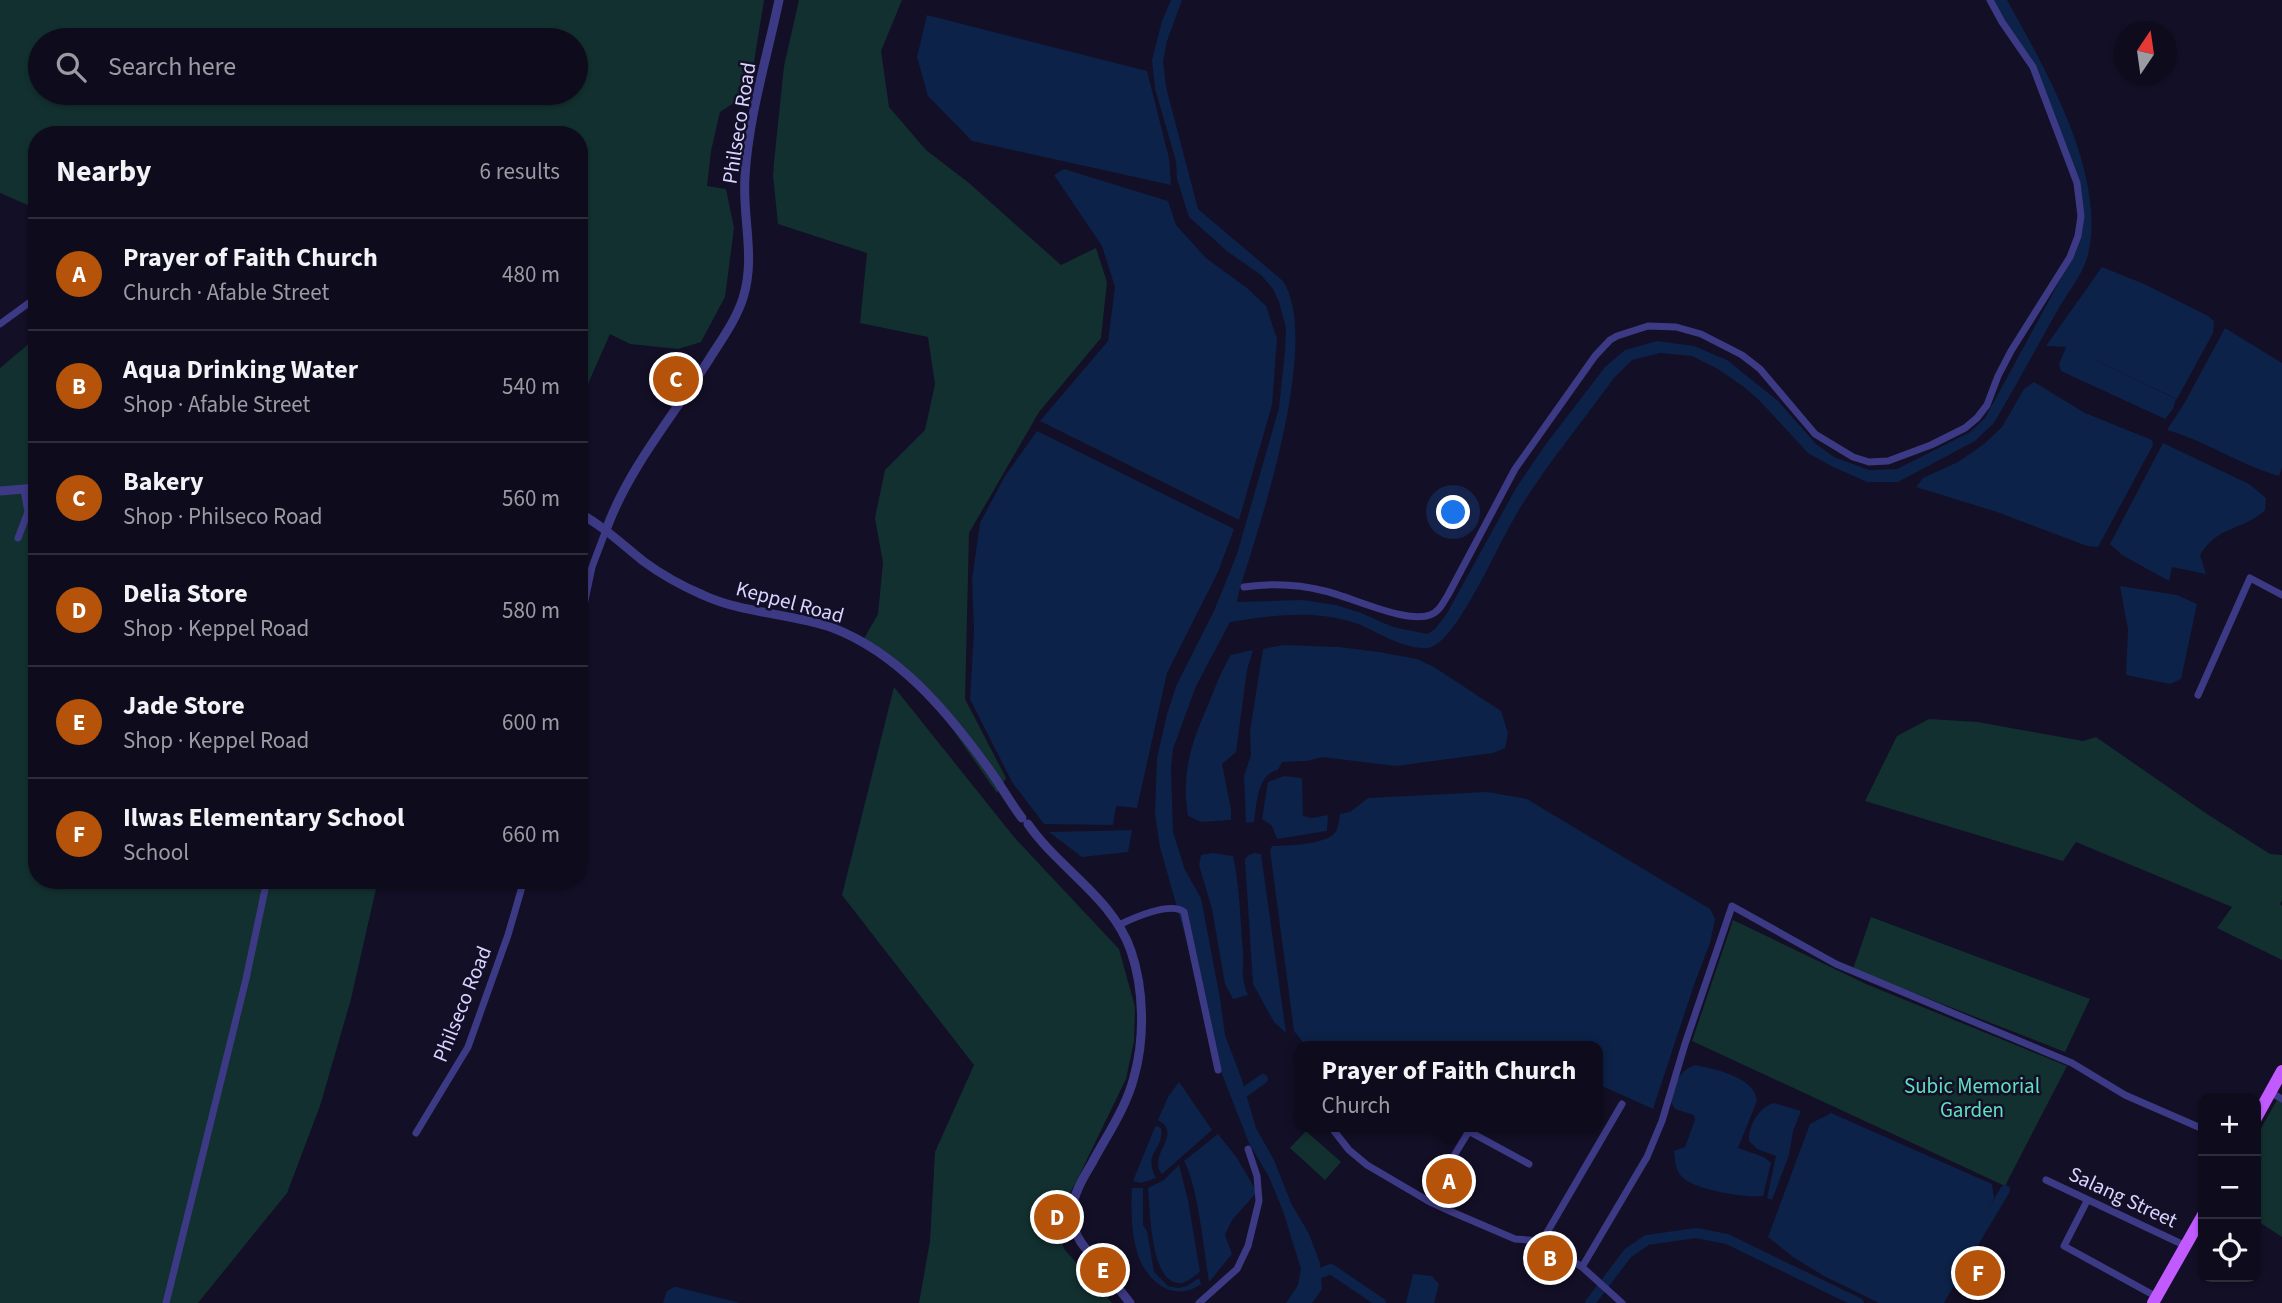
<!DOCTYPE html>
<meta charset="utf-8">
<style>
body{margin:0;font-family:"Source Sans 3",sans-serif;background:#171425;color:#f1f3f6}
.controls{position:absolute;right:21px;bottom:21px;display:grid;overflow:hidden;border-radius:14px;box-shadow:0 2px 5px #0004}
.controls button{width:63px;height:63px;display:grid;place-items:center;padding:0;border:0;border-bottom:2px solid #2e2b3b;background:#0e0b1c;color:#f1f3f6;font:35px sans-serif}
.compass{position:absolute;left:2114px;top:21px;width:63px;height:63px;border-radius:50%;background:#0e0b1c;box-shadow:0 2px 5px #0004;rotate:13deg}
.you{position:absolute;left:1454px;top:513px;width:24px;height:24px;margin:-18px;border:5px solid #fff;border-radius:50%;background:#1a73e8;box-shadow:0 0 0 10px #1a73e833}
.badge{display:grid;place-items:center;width:46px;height:46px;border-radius:50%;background:#b45309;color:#fff;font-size:23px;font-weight:700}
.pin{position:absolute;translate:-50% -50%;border:4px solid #fff;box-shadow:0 2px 7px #0006}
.popup{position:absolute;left:1295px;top:1041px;width:308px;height:91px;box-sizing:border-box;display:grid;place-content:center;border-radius:14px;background:#0e0b1c;filter:drop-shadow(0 2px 5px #0005);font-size:23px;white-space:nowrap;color:#9b9ba3}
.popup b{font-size:26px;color:#f1f3f6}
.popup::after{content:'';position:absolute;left:50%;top:100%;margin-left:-14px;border:14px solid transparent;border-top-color:#0e0b1c}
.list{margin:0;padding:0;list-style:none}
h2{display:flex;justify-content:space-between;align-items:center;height:91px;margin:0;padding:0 28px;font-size:30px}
h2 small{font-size:23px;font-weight:400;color:#9b9ba3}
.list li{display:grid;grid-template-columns:46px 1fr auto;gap:21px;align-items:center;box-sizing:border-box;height:112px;padding:0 28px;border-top:2px solid #2e2b3b}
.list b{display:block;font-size:26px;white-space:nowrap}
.list p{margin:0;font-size:23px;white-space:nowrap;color:#9b9ba3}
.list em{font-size:23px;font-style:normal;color:#9b9ba3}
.icon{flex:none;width:38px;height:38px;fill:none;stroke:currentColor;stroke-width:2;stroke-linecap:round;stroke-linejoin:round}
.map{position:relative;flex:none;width:2282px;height:1303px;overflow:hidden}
.search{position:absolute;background:#0e0b1c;box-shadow:0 2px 5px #0004;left:28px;top:28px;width:560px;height:77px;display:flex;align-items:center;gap:18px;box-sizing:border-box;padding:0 24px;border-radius:38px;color:#9b9ba3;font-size:26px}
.panel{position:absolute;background:#0e0b1c;box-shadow:0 2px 5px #0004;left:28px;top:126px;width:560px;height:763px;border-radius:28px}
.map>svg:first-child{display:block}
.green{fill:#12302f;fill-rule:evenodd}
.water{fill:#0c2248}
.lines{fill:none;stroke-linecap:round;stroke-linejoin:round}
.canal{stroke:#0c2248;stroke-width:10}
.minor{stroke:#3d3a85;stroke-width:7}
.tertiary{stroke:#3d3a85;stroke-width:9}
.primary{stroke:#c25bff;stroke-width:12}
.labels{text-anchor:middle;stroke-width:5;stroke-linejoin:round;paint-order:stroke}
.street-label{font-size:21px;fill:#d9d4ff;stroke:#130f26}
.park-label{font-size:21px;fill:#5fe0c0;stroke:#130f26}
</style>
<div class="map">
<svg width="2282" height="1303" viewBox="0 0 2282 1303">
<rect width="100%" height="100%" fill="#130f26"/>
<g class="green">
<path d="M0 0H764L749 93 720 112 711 151 707 186 726 189 734 228 725 297 701 342 678 349 630 344 610 334 579 404V135H37V209L0 193ZM576 40V93H40V40Z"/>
<path d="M799 0H902L881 51 889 107 926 150 969 183 1061 265 1096 248 1107 282 1101 338 1039 412 969 533 965 699 1006 778 997 793 923 687 862 642 878 614 883 563 875 518 885 470 925 430 935 384 928 337 860 323 867 253 778 224 773 176 774 162 784 66Z"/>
<path d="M37 337V880H378L351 999 320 1106 287 1193 198 1303H0V368Z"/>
<path d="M894 687 1014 837 1119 949 1135 1007 1134 1041 1126 1079 1077 1180 1062 1207 1058 1236 1065 1250 1112 1303H919L930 1241 935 1152 974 1065 842 895Z"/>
<path d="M1929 719 1978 722 2083 741 2096 737 2207 814 2270 854 2282 855V900L2280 904 2282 906V960L2217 928 2232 907 2076 842 2063 861 1865 801 1897 736Z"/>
<path d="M1871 917 2090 999 2065 1052 1853 969Z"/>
<path d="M1733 920 1866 984 2067 1066 2005 1186 1692 1041Z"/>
<path d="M2277 1100 2282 1103V1237L2256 1220V1137Z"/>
<path d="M1306 1131 1341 1162 1325 1180 1290 1148Z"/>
</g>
<g class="water">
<path d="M1171 0H1182L1167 41 1163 61 1166 87 1198 209 1283 281C1318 335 1270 491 1252 550 1247 567 1240 585 1237 602L1302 600 1336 605 1361 613 1393 627 1427 634 1435 629 1446 615 1516 488 1546 444 1605 367 1625 350 1657 341 1694 346 1727 360 1778 401 1816 444 1834 457 1869 470 1897 469 1970 432 1985 418 2076 251 2080 227 2078 186 2023 52 1992 0H2007C2045 68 2107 175 2088 255 2084 272 2069 291 2060 306 2038 345 2017 384 1994 423L1975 441 1898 482H1867L1831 466 1808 453 1759 400 1744 387 1718 369 1692 356 1660 353 1632 360 1614 378C1583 421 1548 463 1520 508 1507 530 1496 552 1485 574 1475 591 1448 647 1427 648 1399 649 1377 630 1352 622 1313 609 1270 616 1230 622L1196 686 1173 749 1171 768 1173 832 1185 870 1201 898 1220 998 1225 1035 1242 1080 1256 1128 1274 1160 1291 1203 1309 1234 1320 1263 1322 1289 1312 1303H1286L1298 1285 1301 1269 1283 1211 1269 1177 1249 1143 1209 1041 1187 943 1160 847 1155 814 1157 758 1167 714 1177 684 1214 611 1237 554 1279 408 1285 351 1286 328 1279 302 1273 289 1261 275 1228 252 1189 217 1177 179 1176 161 1155 89 1152 60 1162 21Z"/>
<path d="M927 15 1147 71 1169 158 1171 185 972 141 928 96 917 57Z"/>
<path d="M1064 169 1168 201 1176 225 1206 258 1247 288 1266 306 1277 339 1272 405 1239 520 1040 421 1108 341 1115 287 1102 246 1054 175Z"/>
<path d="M2102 267 2144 284 2208 316 2214 321 2213 333 2177 399 2068 347 2176 399 2173 409 2165 419 2061 371 2059 364 2066 347 2046 346Z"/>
<path d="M2225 328 2282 363V467L2279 476C2240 465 2206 441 2167 430L2185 402Z"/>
<path d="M2034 382 2085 413 2152 440 2153 445 2098 547 2087 546 1997 512 1916 487 1923 478 1958 462 1984 444 2002 427 2024 389Z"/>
<path d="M1037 431 1234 529 1218 572 1167 673 1137 808 1116 806 1113 825 1044 824 1012 782 970 699 974 630 972 580 980 523 1005 476Z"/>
<path d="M2163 443 2249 484 2266 498 2265 510C2243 531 2218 525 2200 555L2206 574 2172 567 2169 581 2122 555 2110 544Z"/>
<path d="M2120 586 2177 595 2197 604 2181 679 2170 684 2126 675 2128 630Z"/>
<path d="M1283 645 1339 647 1379 652 1417 659 1434 667 1501 711 1508 733 1505 748 1493 753 1396 766 1322 757 1306 761 1282 762 1278 770C1257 774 1257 804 1254 822L1246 823 1244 776 1251 755 1250 731 1263 649Z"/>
<path d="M1253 650 1247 670 1236 752 1222 764 1231 809V820L1201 822 1188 816C1181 773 1191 744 1208 705 1215 688 1221 671 1231 655Z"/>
<path d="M1284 776 1302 778 1303 816 1312 818 1328 815 1327 831 1277 839 1272 826 1262 819 1268 782Z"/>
<path d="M1487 792 1527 799 1710 909 1715 919 1710 943 1695 982 1653 1109 1598 1084V1046H1396L1382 1044 1362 1046H1306L1294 1031 1270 850 1272 846C1286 846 1322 844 1333 835 1338 831 1339 821 1340 814L1350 812 1368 798Z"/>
<path d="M1132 830 1128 852 1082 857 1049 832Z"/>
<path d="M1213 853 1233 856C1240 887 1240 920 1243 951 1244 971 1240 974 1248 995L1233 999 1225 984 1212 909 1199 865 1201 855Z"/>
<path d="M1255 853 1261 854 1286 1033 1274 1022 1253 984 1245 859 1249 855Z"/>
<path d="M1695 1065C1715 1069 1755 1077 1757 1101L1738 1148 1764 1157 1771 1163 1763 1196C1745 1198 1695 1190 1682 1177 1675 1170 1675 1161 1674 1151L1685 1147 1695 1120 1694 1115 1675 1109 1671 1102C1676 1083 1676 1073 1695 1065Z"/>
<path d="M1179 1082 1212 1130 1162 1174C1147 1154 1184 1135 1158 1120L1168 1097Z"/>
<path d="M1774 1103 1801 1111 1793 1131 1789 1155 1772 1200 1767 1198 1776 1156 1757 1149 1749 1141C1748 1126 1759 1107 1774 1103Z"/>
<path d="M1831 1113 1992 1184 1994 1198 1971 1241 1934 1303H1879L1824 1276 1793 1257 1768 1237 1810 1124Z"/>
<path d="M1157 1126 1161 1128C1165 1151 1142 1150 1156 1178L1141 1183 1133 1181 1155 1127Z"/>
<path d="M1218 1134 1237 1158 1257 1192 1232 1220 1225 1235 1232 1254 1209 1282C1204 1251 1198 1186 1184 1161Z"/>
<path d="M1179 1165 1188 1200 1200 1272C1194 1276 1188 1282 1181 1283 1150 1286 1150 1207 1148 1188L1164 1180Z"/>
<path d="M1132 1188H1143V1225L1147 1231 1154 1272 1168 1286 1178 1288 1187 1286 1199 1278 1201 1284C1174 1303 1148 1283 1138 1255 1131 1234 1131 1210 1132 1188Z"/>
<path d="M1413 1274 1432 1276 1439 1284 1434 1303H1406Z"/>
<path d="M674 1287H676L740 1303H663L667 1291Z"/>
</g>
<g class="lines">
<g class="canal">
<path d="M1239 1096 1263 1079"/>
<path d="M1313 1276 1331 1269 1381 1303"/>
<path d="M1590 1303 1628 1253 1647 1240 1696 1233 1727 1239 1859 1303"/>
<path d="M1938 1303 2005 1190"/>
</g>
<g class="minor">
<path d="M0 324 37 297"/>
<path d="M18 538 28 512 24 490"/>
<path d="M1244 587C1271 583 1298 584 1325 591 1351 597 1406 624 1430 615 1439 612 1443 603 1448 595L1515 469 1595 356 1610 340 1617 336 1648 326 1676 327 1701 334 1742 355 1760 369 1815 434 1853 457 1869 462 1888 461 1931 445 1965 428 1977 418 1987 405 1998 376 2011 351 2070 257 2078 236 2081 216 2077 183 2033 67 2002 22 1990 0"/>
<path d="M579 629 592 567 606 530"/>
<path d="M2198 695 2250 578 2282 595"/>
<path d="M1119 925C1133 918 1171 901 1184 912L1218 1070"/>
<path d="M2270 1092 2282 1099"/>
<path d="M1331 1127 1349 1150 1367 1165 1430 1202 1452 1212 1515 1239 1542 1241 1582 1267 1622 1303"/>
<path d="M1461 1127 1529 1164"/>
<path d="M416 1133 468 1047 508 935 524 880"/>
<path d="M2046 1180 2186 1246"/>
<path d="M1427 1200 1469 1131"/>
<path d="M2087 1201 2064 1246 2157 1297"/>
<path d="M1542 1241 1622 1104"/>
<path d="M1582 1267 1647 1157 1662 1121 1685 1044 1732 906 1836 964 2072 1063 2125 1095 2203 1129"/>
<path d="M166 1303 246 979 267 880"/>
<path d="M1199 1303 1237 1269 1248 1246 1259 1201 1257 1176 1248 1149"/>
</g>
<g class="tertiary">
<path d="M0 491 37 488"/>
<path d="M579 513C603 526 622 544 643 561 662 575 682 586 703 595 744 614 791 613 833 628 898 653 946 710 986 765 999 782 1009 801 1022 818"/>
<path d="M606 530C629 467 674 415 710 358 722 339 736 320 743 298 756 257 742 218 745 177 748 119 767 57 779 0"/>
<path d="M1028 824C1059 869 1113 898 1131 951 1144 989 1145 1038 1134 1077 1126 1108 1107 1135 1092 1163 1083 1178 1073 1194 1072 1212 1072 1228 1077 1239 1087 1250"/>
<path d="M1092 1257 1101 1267"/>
<path d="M1112 1280 1130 1303"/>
</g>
<g class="primary">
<path d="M2256 1118 2282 1071"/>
<path d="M2153 1303 2203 1215"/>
</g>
</g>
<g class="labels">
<g class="street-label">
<text transform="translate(739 123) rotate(-81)" y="7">Philseco Road</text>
<text transform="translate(790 602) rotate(15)" y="7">Keppel Road</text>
<text transform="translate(462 1004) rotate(-68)" y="7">Philseco Road</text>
<text transform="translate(2123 1197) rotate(25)" y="7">Salang Street</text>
</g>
<g class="park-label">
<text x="1972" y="1093">Subic Memorial<tspan x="1972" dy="24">Garden</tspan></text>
</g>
</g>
</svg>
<div class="controls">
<button>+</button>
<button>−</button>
<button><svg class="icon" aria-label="locate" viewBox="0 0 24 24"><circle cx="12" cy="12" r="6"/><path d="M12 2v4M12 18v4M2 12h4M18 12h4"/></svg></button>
</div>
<svg class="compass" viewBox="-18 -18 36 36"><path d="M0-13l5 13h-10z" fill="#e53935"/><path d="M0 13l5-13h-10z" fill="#9b9ba3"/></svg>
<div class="you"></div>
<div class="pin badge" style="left:1449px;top:1181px">A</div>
<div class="popup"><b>Prayer of Faith Church</b>Church</div>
<div class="pin badge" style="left:1550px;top:1258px">B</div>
<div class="pin badge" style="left:676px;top:379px">C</div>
<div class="pin badge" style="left:1057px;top:1217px">D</div>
<div class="pin badge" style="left:1103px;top:1270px">E</div>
<div class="pin badge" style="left:1978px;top:1273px">F</div>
<div class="search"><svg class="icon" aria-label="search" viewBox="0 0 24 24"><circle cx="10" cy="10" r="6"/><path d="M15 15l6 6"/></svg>Search here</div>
<section class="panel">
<h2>Nearby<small>6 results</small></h2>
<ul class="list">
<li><span class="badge">A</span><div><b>Prayer of Faith Church</b><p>Church · Afable Street</p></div><em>480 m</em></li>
<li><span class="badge">B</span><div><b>Aqua Drinking Water</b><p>Shop · Afable Street</p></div><em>540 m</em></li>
<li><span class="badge">C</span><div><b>Bakery</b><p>Shop · Philseco Road</p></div><em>560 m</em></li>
<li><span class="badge">D</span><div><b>Delia Store</b><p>Shop · Keppel Road</p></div><em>580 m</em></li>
<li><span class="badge">E</span><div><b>Jade Store</b><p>Shop · Keppel Road</p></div><em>600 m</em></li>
<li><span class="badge">F</span><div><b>Ilwas Elementary School</b><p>School</p></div><em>660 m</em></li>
</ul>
</section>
</div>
